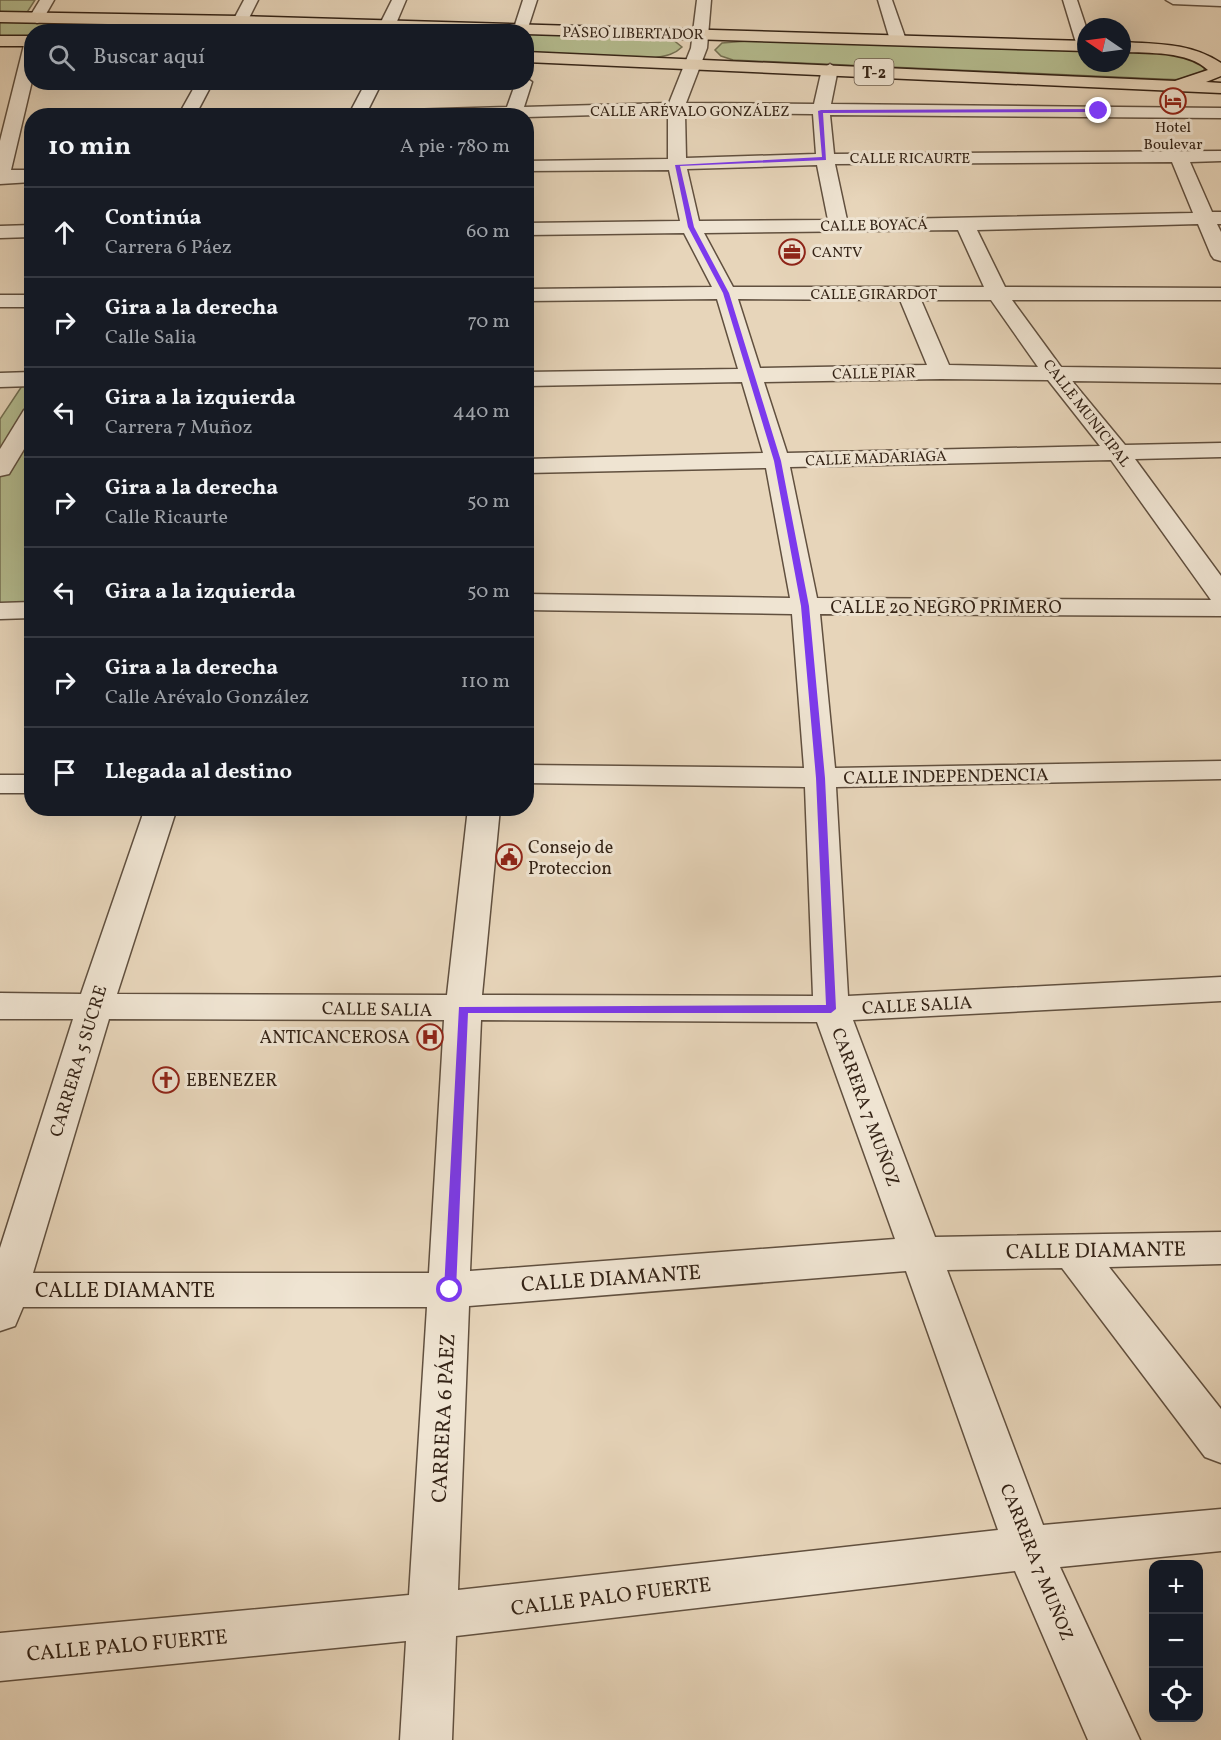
<!DOCTYPE html>
<html lang="es">
<meta charset="utf-8">
<style>
body{margin:0;font-family:Vollkorn,serif;background:#242831;color:#f1f3f6}
.controls{position:absolute;right:18px;bottom:18px;display:grid;overflow:hidden;border-radius:12px;box-shadow:0 6px 24px #0002}
.controls button{width:54px;height:54px;display:grid;place-items:center;padding:0;border:0;border-bottom:2px solid #363941;background:#171b24;color:#f1f3f6;font:30px sans-serif}
.compass{position:absolute;left:1077px;top:18px;width:54px;height:54px;border-radius:50%;background:#171b24;box-shadow:0 6px 24px #0002;rotate:283deg}
.stop{position:absolute;width:18px;height:18px;margin:-14px;border:4px solid #7c3aed;border-radius:50%;background:#fff}
.stop.end{background:#7c3aed;border-color:#fff;box-shadow:0 2px 6px #0008}
.list{margin:0;padding:0;list-style:none}
h2{display:flex;justify-content:space-between;align-items:center;height:78px;margin:0;padding:0 24px;font-size:26px}
h2 small{font-size:20px;font-weight:400;color:#9ea1a6}
.list li{display:grid;grid-template-columns:39px 1fr auto;gap:18px;align-items:center;box-sizing:border-box;height:90px;padding:0 24px;border-top:2px solid #363941}
.list b{display:block;font-size:22px;white-space:nowrap}
.list p{margin:0;font-size:20px;white-space:nowrap;color:#9ea1a6}
.list em{font-size:20px;font-style:normal;color:#9ea1a6}
.icon{flex:none;width:33px;height:33px;fill:none;stroke:currentColor;stroke-width:2;stroke-linecap:round;stroke-linejoin:round}
.map{position:relative;flex:none;width:1221px;height:1740px;overflow:hidden}
.search{position:absolute;background:#171b24;box-shadow:0 6px 24px #0002;left:24px;top:24px;width:510px;height:66px;display:flex;align-items:center;gap:15px;box-sizing:border-box;padding:0 21px;border-radius:24px;color:#9ea1a6;font-size:22px}
.panel{position:absolute;background:#171b24;box-shadow:0 6px 24px #0002;left:24px;top:108px;width:510px;height:708px;border-radius:24px}
.map>svg:first-child{display:block}
.green{fill:#b5bd90;stroke:#747053;stroke-width:1.5}
.lines{fill:none;stroke-linecap:round;stroke-linejoin:round}
.minor-casing{stroke:#61503f;stroke-width:3}
.trunk-casing{stroke:#342316;stroke-width:3}
.minor{fill:#efe4d2;fill-rule:evenodd}
.trunk{fill:#e7d5ba;fill-rule:evenodd}
.route{fill:#7c3aed}
.labels{text-anchor:middle;stroke-width:6;stroke-linejoin:round;paint-order:stroke}
.far-street-label{font-size:15px;fill:#342316;stroke:#efe4d2}
.far-poi-label{font-size:15px;fill:#342316;stroke:#efe4d2}
.shield{fill:#efe4d2;stroke:#6c5d4e;stroke-width:1.5}
.shield-label{font-size:16px;font-weight:bold;fill:#342316}
.street-label{font-size:18px;fill:#342316;stroke:#efe4d2}
.poi-label{font-size:18px;fill:#342316;stroke:#efe4d2;text-anchor:start}
.near-street-label{font-size:21px;fill:#342316;stroke:#efe4d2}
</style>
<div class="map">
<svg width="1221" height="1740" viewBox="0 0 1221 1740">
<rect width="100%" height="100%" fill="#e7d5ba"/>
<filter id="stains"><feTurbulence type="fractalNoise" baseFrequency=".00333" numOctaves="4"/><feColorMatrix values="0 0 0 0 .2 0 0 0 0 .09 0 0 0 0 .02 0 0 0 .5 -.17"/></filter>
<radialGradient id="worn" r=".72"><stop offset=".6" stop-color="#630" stop-opacity="0"/><stop offset="1" stop-color="#630" stop-opacity=".3"/></radialGradient>
<g class="green">
<path d="M0 0H35L26 14H0Z"/>
<path d="M0 21 205 24 220 30 32 32 31 37 0 36Z"/>
<path d="M276 25 497 31 250 32 258 27Z"/>
<path d="M527 32 661 36 672 39 682 47C674 55 664 56 654 58L527 53Z"/>
<path d="M760 40 1086 50V63H1122V51C1149 52 1183 49 1205 67L1202 75 1187 80 1160 79 733 60 721 56 715 50 722 43Z"/>
<path d="M31 384V610L0 611V419L22 386Z"/>
</g>
<g class="lines">
<g class="minor-casing">
<g id="minor">
<path d="M40 0H54L42 21 37 23 29 18Z"/>
<path d="M244 0H258L242 32H227Z"/>
<path d="M392 0H406L395 26 387 31 379 26Z"/>
<path d="M523 0H537L526 34V32L513 31Z"/>
<path d="M697 0H711L707 48 686 103 814 104 822 69 830 64 838 69 831 104 1221 108V118L830 115 834 154 1221 151V161L1190 162 1212 212H1221V224H1217L1221 232V261L1214 259 1211 255 1198 224 977 230 1005 287 1221 288V300H1012L1061 367 1221 369V383L1072 381 1125 445 1221 443V457L1135 459 1221 576V616L820 614 835 768 1221 761V779L836 787 848 996 1221 977V1001L853 1020 935 1237 1221 1232V1264L1109 1267 1221 1409V1463L1205 1457 1062 1268 947 1270 1043 1525 1221 1509V1551L1060 1567 1140 1740H1088L1015 1571 456 1636 452 1740H400L406 1641 0 1681V1633L409 1595 427 1307H23L15 1326 0 1331V1248L73 1019H0V993L81 994 145 808H177L117 994 447 995 468 808H500L482 995 813 996 805 787 526 783V765L804 768 792 614 526 610V594L790 598 766 468 526 473V459L763 453 742 382 526 386V372L738 369 717 299 526 301V289L712 287 684 233 526 235V223L680 221 669 170 526 171V161L668 159V113L526 117 367 116 375 111 507 107 516 82H526V78L532 82 524 107 669 103 691 48ZM685 113 813 114 816 154 686 158ZM1172 162 1193 213 847 220 835 164ZM817 165 828 220 699 221 687 169ZM958 230 984 287H733L704 233ZM738 299 900 300 927 365 760 368ZM921 300H991L1038 367 949 365ZM941 379 1048 380 1100 446 787 453 764 382ZM1111 460 1211 600 817 598 790 467ZM109 1019 444 1020 429 1273H33ZM481 1020 817 1022 895 1239 470 1271ZM906 1271 998 1530 458 1590 469 1306Z"/>
<path d="M878 0H892L906 40 903 43H893L890 40Z"/>
<path d="M1063 0H1077L1086 27V50L1079 49 1077 46Z"/>
<path d="M1166 0H1221V6L1173 4Z"/>
<path d="M32 40V81L11 170H32V182L0 184V141L24 45Z"/>
<path d="M197 82H213L195 116H178Z"/>
<path d="M366 82H382L365 116H348Z"/>
<path d="M32 225V237L0 238V226Z"/>
<rect x="0" y="295" width="32" height="12"/>
<path d="M32 372V386L0 387V373Z"/>
<path d="M32 408V436L9 474 0 476V449L24 410Z"/>
<path d="M32 602V618L0 619V603Z"/>
<rect x="0" y="775" width="32" height="18"/>
</g>
</g>
<g class="trunk-casing">
<g id="trunk">
<path d="M0 12 239 16 1086 41V51L526 34V32L0 22Z"/>
<rect x="0" y="36" width="32" height="10"/>
<path d="M1122 42C1158 44 1191 43 1221 63V76L1206 82 1221 83V93L526 62V52L1175 81 1208 70C1188 51 1148 53 1122 52Z"/>
</g>
</g>
<use href="#minor" class="minor"/>
<use href="#trunk" class="trunk"/>
</g>
<path class="route" d="M1099 109 1101 112 823 113 826 160 680 166 694 227 729 293 781 461 809 606 825 778 836 1009 831 1013H468L456 1290 454 1293H445L444 1290 459 1007 826 1005 816 778 801 606 774 461 723 293 688 227 675 165 822 157 818 111 821 110Z"/>
<defs>
<g id="hotel-ring" transform="scale(1.35)"><circle r="9.5" fill="#efe4d2" stroke="#8f2418" stroke-width="1.5"/><path d="M-6-4.5h1.5V1H6V5H4.5V3h-9V5H-6ZM-4 0a1.8 1.8 0 1 1 3.6 0ZM.5 0V-2.5h3Q6-2.5 6 0Z" fill="#8f2418"/></g>
<g id="office-ring" transform="scale(1.35)"><circle r="9.5" fill="#efe4d2" stroke="#8f2418" stroke-width="1.5"/><path d="M-6-3h4V-5.5h4V-3h4V5H-6ZM-1-4.5V-3h2v-1.5ZM-6 0V1H6V0Z" fill="#8f2418"/></g>
<g id="civic-ring" transform="scale(1.35)"><circle r="9.5" fill="#efe4d2" stroke="#8f2418" stroke-width="1.5"/><path d="M-.6-6.5H3V-4.5H.6V-3L4-1V1h2V6H-6V1h2V-1L-.6-3ZM-1.2 2.5V6h2.4V2.5Z" fill="#8f2418"/></g>
<g id="hospital-ring" transform="scale(1.35)"><circle r="9.5" fill="#efe4d2" stroke="#8f2418" stroke-width="1.5"/><path d="M-5-5h3v3.5h4V-5h3V5h-3V1.5h-4V5h-3Z" fill="#8f2418"/></g>
<g id="church-ring" transform="scale(1.35)"><circle r="9.5" fill="#efe4d2" stroke="#8f2418" stroke-width="1.5"/><path d="M-1.2-6h2.4v3.5h3.3v2.4h-3.3V6h-2.4V-.1h-3.3v-2.4h3.3Z" fill="#8f2418"/></g>
</defs>
<g fill-rule="evenodd">
<use href="#hotel-ring" x="1173" y="101"/>
<use href="#office-ring" x="792" y="252"/>
<use href="#civic-ring" x="509" y="857"/>
<use href="#hospital-ring" x="430" y="1037"/>
<use href="#church-ring" x="166" y="1080"/>
</g>
<g class="labels">
<g class="far-street-label">
<text transform="translate(633 33) rotate(1)" y="5">PASEO LIBERTADOR</text>
<text x="690" y="116">CALLE ARÉVALO GONZÁLEZ</text>
<text x="910" y="163">CALLE RICAURTE</text>
<text transform="translate(874 225) rotate(-1)" y="5">CALLE BOYACÁ</text>
<text x="874" y="299">CALLE GIRARDOT</text>
<text transform="translate(874 373) rotate(-1)" y="5">CALLE PIAR</text>
<text transform="translate(1087 413) rotate(52)" y="5">CALLE MUNICIPAL</text>
<text transform="translate(876 458) rotate(-2)" y="5">CALLE MADARIAGA</text>
</g>
<g class="far-poi-label">
<text x="1173" y="132">Hotel<tspan x="1173" dy="17">Boulevar</tspan></text>
<text x="812" y="257" text-anchor="start">CANTV</text>
</g>
<rect class="shield" x="854.5" y="59" width="39" height="26" rx="4.5"/>
<g class="shield-label">
<text x="874" y="78">T-2</text>
</g>
<g class="street-label">
<text x="946" y="613">CALLE 20 NEGRO PRIMERO</text>
<text transform="translate(946 776) rotate(-1)" y="6">CALLE INDEPENDENCIA</text>
<text transform="translate(917 1005) rotate(-3)" y="6">CALLE SALIA</text>
<text transform="translate(377 1009) rotate(1)" y="6">CALLE SALIA</text>
<text transform="translate(78 1061) rotate(-73)" y="6">CARRERA 5 SUCRE</text>
<text transform="translate(866 1107) rotate(70)" y="6">CARRERA 7 MUÑOZ</text>
<text transform="translate(1037 1562) rotate(68)" y="6">CARRERA 7 MUÑOZ</text>
</g>
<g class="poi-label">
<text x="528" y="853">Consejo de<tspan x="528" dy="21">Proteccion</tspan></text>
<text x="410" y="1043" text-anchor="end">ANTICANCEROSA</text>
<text x="186" y="1086">EBENEZER</text>
</g>
<g class="near-street-label">
<text transform="translate(1096 1250) rotate(-1)" y="7">CALLE DIAMANTE</text>
<text transform="translate(611 1278) rotate(-4)" y="7">CALLE DIAMANTE</text>
<text x="125" y="1297">CALLE DIAMANTE</text>
<text transform="translate(443 1418) rotate(-87)" y="7">CARRERA 6 PÁEZ</text>
<text transform="translate(611 1596) rotate(-7)" y="7">CALLE PALO FUERTE</text>
<text transform="translate(127 1645) rotate(-5)" y="7">CALLE PALO FUERTE</text>
</g>
</g>
<rect width="100%" height="100%" filter="url(#stains)"/>
<rect width="100%" height="100%" fill="url(#worn)"/>
</svg>
<div class="controls">
<button>+</button>
<button>−</button>
<button><svg class="icon" aria-label="locate" viewBox="0 0 24 24"><circle cx="12" cy="12" r="6"/><path d="M12 2v4M12 18v4M2 12h4M18 12h4"/></svg></button>
</div>
<svg class="compass" viewBox="-18 -18 36 36"><path d="M0-13l5 13h-10z" fill="#e53935"/><path d="M0 13l5-13h-10z" fill="#9ea1a6"/></svg>
<div class="stop" style="left:450px;top:1290px"></div>
<div class="stop end" style="left:1099px;top:111px"></div>
<div class="search"><svg class="icon" aria-label="search" viewBox="0 0 24 24"><circle cx="10" cy="10" r="6"/><path d="M15 15l6 6"/></svg>Buscar aquí</div>
<section class="panel">
<h2>10 min<small>A pie · 780 m</small></h2>
<ul class="list">
<li><svg class="icon" aria-label="ahead" viewBox="0 0 24 24"><path d="M12 20V5M6 11l6-6 6 6"/></svg><div><b>Continúa</b><p>Carrera 6 Páez</p></div><em>60 m</em></li>
<li><svg class="icon" aria-label="right" viewBox="0 0 24 24"><path d="M7 20v-9h11M14 6l5 5-5 5"/></svg><div><b>Gira a la derecha</b><p>Calle Salia</p></div><em>70 m</em></li>
<li><svg class="icon" aria-label="left" viewBox="0 0 24 24"><path d="M17 20v-9H6M10 6l-5 5 5 5"/></svg><div><b>Gira a la izquierda</b><p>Carrera 7 Muñoz</p></div><em>440 m</em></li>
<li><svg class="icon" aria-label="right" viewBox="0 0 24 24"><path d="M7 20v-9h11M14 6l5 5-5 5"/></svg><div><b>Gira a la derecha</b><p>Calle Ricaurte</p></div><em>50 m</em></li>
<li><svg class="icon" aria-label="left" viewBox="0 0 24 24"><path d="M17 20v-9H6M10 6l-5 5 5 5"/></svg><div><b>Gira a la izquierda</b></div><em>50 m</em></li>
<li><svg class="icon" aria-label="right" viewBox="0 0 24 24"><path d="M7 20v-9h11M14 6l5 5-5 5"/></svg><div><b>Gira a la derecha</b><p>Calle Arévalo González</p></div><em>110 m</em></li>
<li><svg class="icon" aria-label="arrive" viewBox="0 0 24 24"><path d="M6 21V4h12l-3 4 3 4H6"/></svg><div><b>Llegada al destino</b></div></li>
</ul>
</section>
</div>
